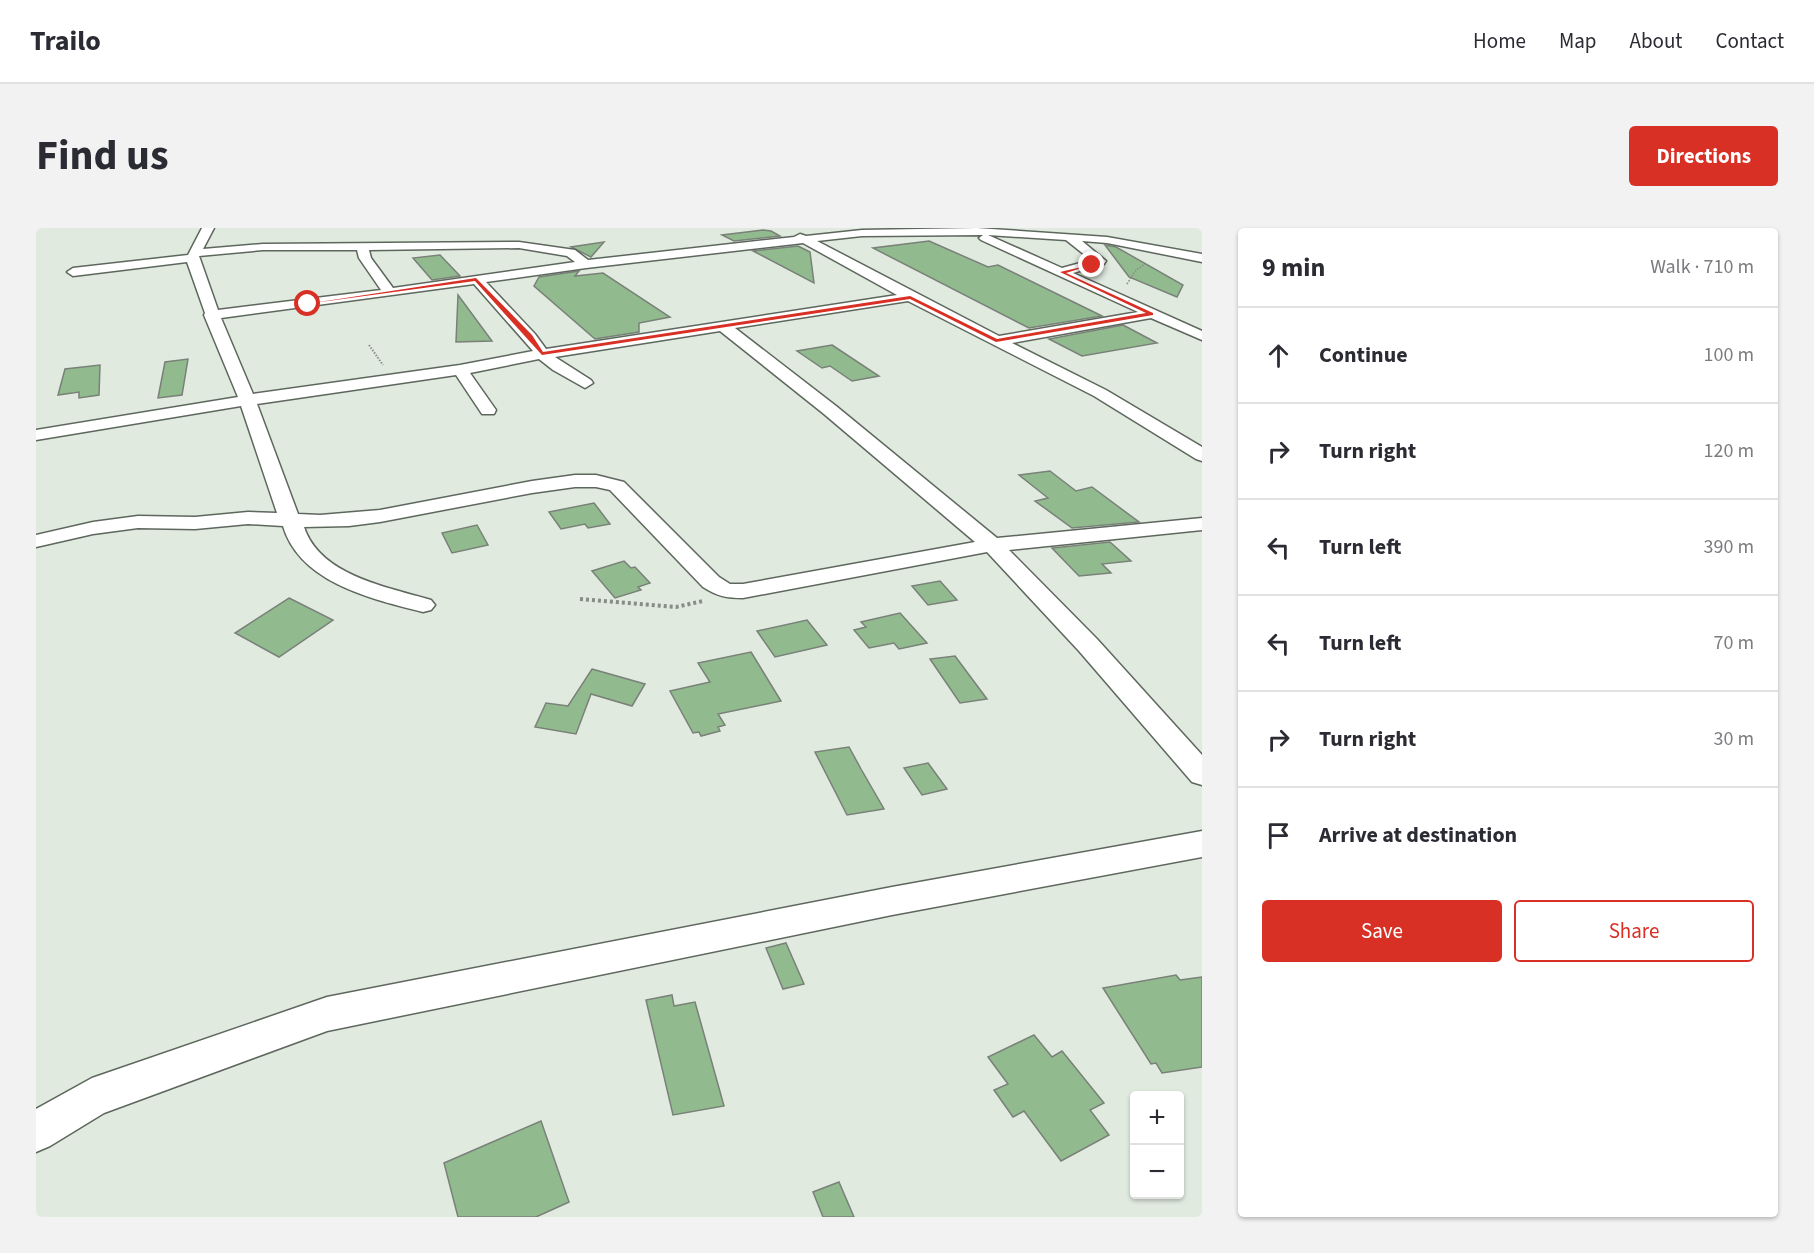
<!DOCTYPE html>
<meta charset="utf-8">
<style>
body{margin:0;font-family:"Source Sans 3",sans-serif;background:#f2f2f3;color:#2b2b33}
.controls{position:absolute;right:18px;bottom:18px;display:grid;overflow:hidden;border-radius:6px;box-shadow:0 2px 4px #0004}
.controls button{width:54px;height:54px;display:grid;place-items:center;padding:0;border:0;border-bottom:2px solid #e1e1e2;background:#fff;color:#2b2b33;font:30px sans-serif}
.stop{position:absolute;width:18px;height:18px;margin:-14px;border:4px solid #d93025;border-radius:50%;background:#fff}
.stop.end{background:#d93025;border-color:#fff;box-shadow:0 2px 6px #0008}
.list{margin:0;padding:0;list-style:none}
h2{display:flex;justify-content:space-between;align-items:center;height:78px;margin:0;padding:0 24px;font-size:26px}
h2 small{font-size:20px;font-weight:400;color:#7c7c81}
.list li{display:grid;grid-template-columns:39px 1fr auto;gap:18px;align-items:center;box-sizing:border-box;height:96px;padding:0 24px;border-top:2px solid #e1e1e2}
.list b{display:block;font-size:22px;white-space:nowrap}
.list em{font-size:20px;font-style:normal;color:#7c7c81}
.actions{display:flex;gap:12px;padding:18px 24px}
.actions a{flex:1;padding:14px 0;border:2px solid #d93025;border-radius:6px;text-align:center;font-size:21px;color:#d93025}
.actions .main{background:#d93025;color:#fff}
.icon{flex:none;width:33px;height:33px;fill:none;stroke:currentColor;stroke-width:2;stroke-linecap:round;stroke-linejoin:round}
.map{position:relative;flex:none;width:1166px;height:989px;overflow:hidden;border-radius:6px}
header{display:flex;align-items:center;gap:36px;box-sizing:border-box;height:84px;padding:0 30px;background:#fff;border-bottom:2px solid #e1e1e2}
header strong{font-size:28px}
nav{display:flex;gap:33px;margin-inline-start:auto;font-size:21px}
.intro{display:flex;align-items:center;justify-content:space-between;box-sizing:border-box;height:144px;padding:0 36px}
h1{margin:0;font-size:42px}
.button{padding:15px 27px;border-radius:6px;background:#d93025;color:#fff;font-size:21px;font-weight:700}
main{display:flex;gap:36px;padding:0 36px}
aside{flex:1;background:#fff;border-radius:6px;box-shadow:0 2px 4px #0004}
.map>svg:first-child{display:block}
.building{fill:#92ba8f;stroke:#798178;stroke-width:1.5}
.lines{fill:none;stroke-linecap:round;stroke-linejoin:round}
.minor-casing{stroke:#5e675d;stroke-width:3}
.path-far2{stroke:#878d86;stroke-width:1.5;stroke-dasharray:1.5 1.5;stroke-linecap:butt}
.path-far1{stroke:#878d86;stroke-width:2;stroke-dasharray:1.5 1.5;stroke-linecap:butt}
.path{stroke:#878d86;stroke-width:4;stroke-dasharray:3 3;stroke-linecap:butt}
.minor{fill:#fff;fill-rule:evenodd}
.route{fill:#d93025}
</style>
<header>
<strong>Trailo</strong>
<nav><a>Home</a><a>Map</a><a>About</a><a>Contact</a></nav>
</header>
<div class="intro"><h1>Find us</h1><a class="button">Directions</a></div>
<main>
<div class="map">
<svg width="1166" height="989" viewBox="0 0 1166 989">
<rect width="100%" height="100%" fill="#e0eadf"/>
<g class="building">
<path d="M727 2 735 3 744 8 698 13 686 7Z"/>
<path d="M893 13 952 39 962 37 1066 88 993 100 837 20Z"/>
<path d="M568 14 555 29 535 19Z"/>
<path d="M1069 17 1080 19 1147 57 1141 69 1093 49Z"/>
<path d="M762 18 774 24 778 55 717 23Z"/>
<path d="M404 27 424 48 396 52 377 30Z"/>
<path d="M543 43 539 48 567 45 634 89 603 95V104L559 111 498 58 503 49Z"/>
<path d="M422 67 456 113 420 114Z"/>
<path d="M1087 97 1121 115 1046 128 1013 111Z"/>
<path d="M796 117 843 148 816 153 794 138 786 140 761 123Z"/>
<path d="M152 131 146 167 122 170 129 134Z"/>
<path d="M64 137 63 167 43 170V164L22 167 29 141Z"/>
<path d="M1014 243 1040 263 1056 259 1103 294 1036 300 999 273 1012 270 983 247Z"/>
<path d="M558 275 574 296 552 300 549 296 525 301 513 284Z"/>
<path d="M441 297 452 317 416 325 406 305Z"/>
<path d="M1074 314 1095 333 1066 336 1075 345 1043 348 1016 320Z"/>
<path d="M588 333 595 340 599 339 614 355 602 359 605 362 579 370 556 343Z"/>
<path d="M904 353 921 372 892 377 876 358Z"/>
<path d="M253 370 297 392 243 429 199 405Z"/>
<path d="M864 385 891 415 863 421 858 415 833 420 818 402 830 399 825 394Z"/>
<path d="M771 392 791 417 739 429 721 403Z"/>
<path d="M715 424 745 473 682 486 689 497 682 499 684 503 665 508 663 504 657 505 634 463 674 454 662 435Z"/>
<path d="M919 428 951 471 924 475 894 431Z"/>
<path d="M556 441 609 456 596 478 555 466 540 506 499 499 510 475 532 478Z"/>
<path d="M813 519 825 541 848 581 811 587 779 524Z"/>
<path d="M892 535 911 561 886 567 868 540Z"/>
<path d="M750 715 768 756 747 761 730 720Z"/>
<path d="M1140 747 1144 752 1166 749V839L1126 845 1120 835 1115 836 1067 760Z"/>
<path d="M636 767 638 778 659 774 688 878 637 887 610 772Z"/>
<path d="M998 807 1016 829 1026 823 1068 875 1054 882 1073 907 1025 933 988 883 977 889 958 862 972 856 952 829Z"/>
<path d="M505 893 533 974 500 989H422L408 935Z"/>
<path d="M803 954 818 989H787L777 964Z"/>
</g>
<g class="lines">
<g class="minor-casing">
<g id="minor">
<path d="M166 0H178L167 21 227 16 483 14 539 22 552 32 758 9 764 6 770 8 826 2 941 0 1071 9 1166 26V34L1071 15 1046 13 1070 33 1068 36 1037 45 1166 103V112L1115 90 976 115 1070 162 1166 219V233L1160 231 1058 168 872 73 699 100 800 178 961 310 1166 290V302L973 322 1061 411 1166 527V557L1156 554 1043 423 951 324 707 370C690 370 681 368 667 359L574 262 560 259H539L496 265 344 294 313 298 268 299C284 348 352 359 395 372L399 377 395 382 387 384C336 371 264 355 247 298L212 296 159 301 102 300 57 306 0 319V307L57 294 102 288 159 289 212 284 241 285 205 178 0 212V202L202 169 168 87 169 85 151 34 37 48 31 44 37 40 152 27ZM947 7 943 10 945 12 1102 84 963 108 781 13 826 8ZM952 7 1030 12 1055 32 1026 40ZM767 15 861 67 510 121 499 106 450 54 550 40ZM483 20 531 28 539 34 357 60 335 30 333 22ZM227 22H321L323 30 345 62 182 82 163 28ZM438 56 497 123 424 137 217 166 185 90ZM684 103 788 186 939 314 707 356H694L683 349 588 254 560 247H539L496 253 344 282 284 287 262 286 221 176 420 147 446 186H458L460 182 434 145 503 131 517 142 549 160 557 155 555 152 519 129Z"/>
<path d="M1166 603V629L856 687 291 803 68 885 14 918 0 924V881L56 850 291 769 856 659Z"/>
</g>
</g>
<path class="path-far2" d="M1091 56 1100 42 1109 36"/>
<path class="path-far1" d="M333 117 347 137"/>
<path class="path" d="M544 371 640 379 667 373"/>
<use href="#minor" class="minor"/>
</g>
<path class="route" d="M1058 36 1030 45 1117 85V87L960 114 874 71 506 127 439 53 270 76 440 50 496 107 507 124 874 68 961 111 1110 85 1024 44Z"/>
</svg>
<div class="controls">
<button>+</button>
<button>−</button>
</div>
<div class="stop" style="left:272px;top:76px"></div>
<div class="stop end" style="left:1056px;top:37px"></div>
</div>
<aside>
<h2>9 min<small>Walk · 710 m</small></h2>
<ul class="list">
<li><svg class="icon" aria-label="ahead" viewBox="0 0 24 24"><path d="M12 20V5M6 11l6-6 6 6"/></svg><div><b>Continue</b></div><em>100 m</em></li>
<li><svg class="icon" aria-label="right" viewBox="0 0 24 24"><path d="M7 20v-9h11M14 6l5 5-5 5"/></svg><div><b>Turn right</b></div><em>120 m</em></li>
<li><svg class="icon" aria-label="left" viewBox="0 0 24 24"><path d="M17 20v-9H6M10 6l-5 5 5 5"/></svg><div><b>Turn left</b></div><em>390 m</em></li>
<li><svg class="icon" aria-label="left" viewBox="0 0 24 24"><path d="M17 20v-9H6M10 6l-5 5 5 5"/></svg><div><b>Turn left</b></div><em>70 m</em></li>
<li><svg class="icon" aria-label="right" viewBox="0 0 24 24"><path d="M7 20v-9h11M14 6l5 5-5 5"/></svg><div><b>Turn right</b></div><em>30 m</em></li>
<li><svg class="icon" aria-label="arrive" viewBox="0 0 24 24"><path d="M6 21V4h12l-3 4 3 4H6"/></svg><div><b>Arrive at destination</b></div></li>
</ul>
<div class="actions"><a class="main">Save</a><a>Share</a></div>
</aside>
</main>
